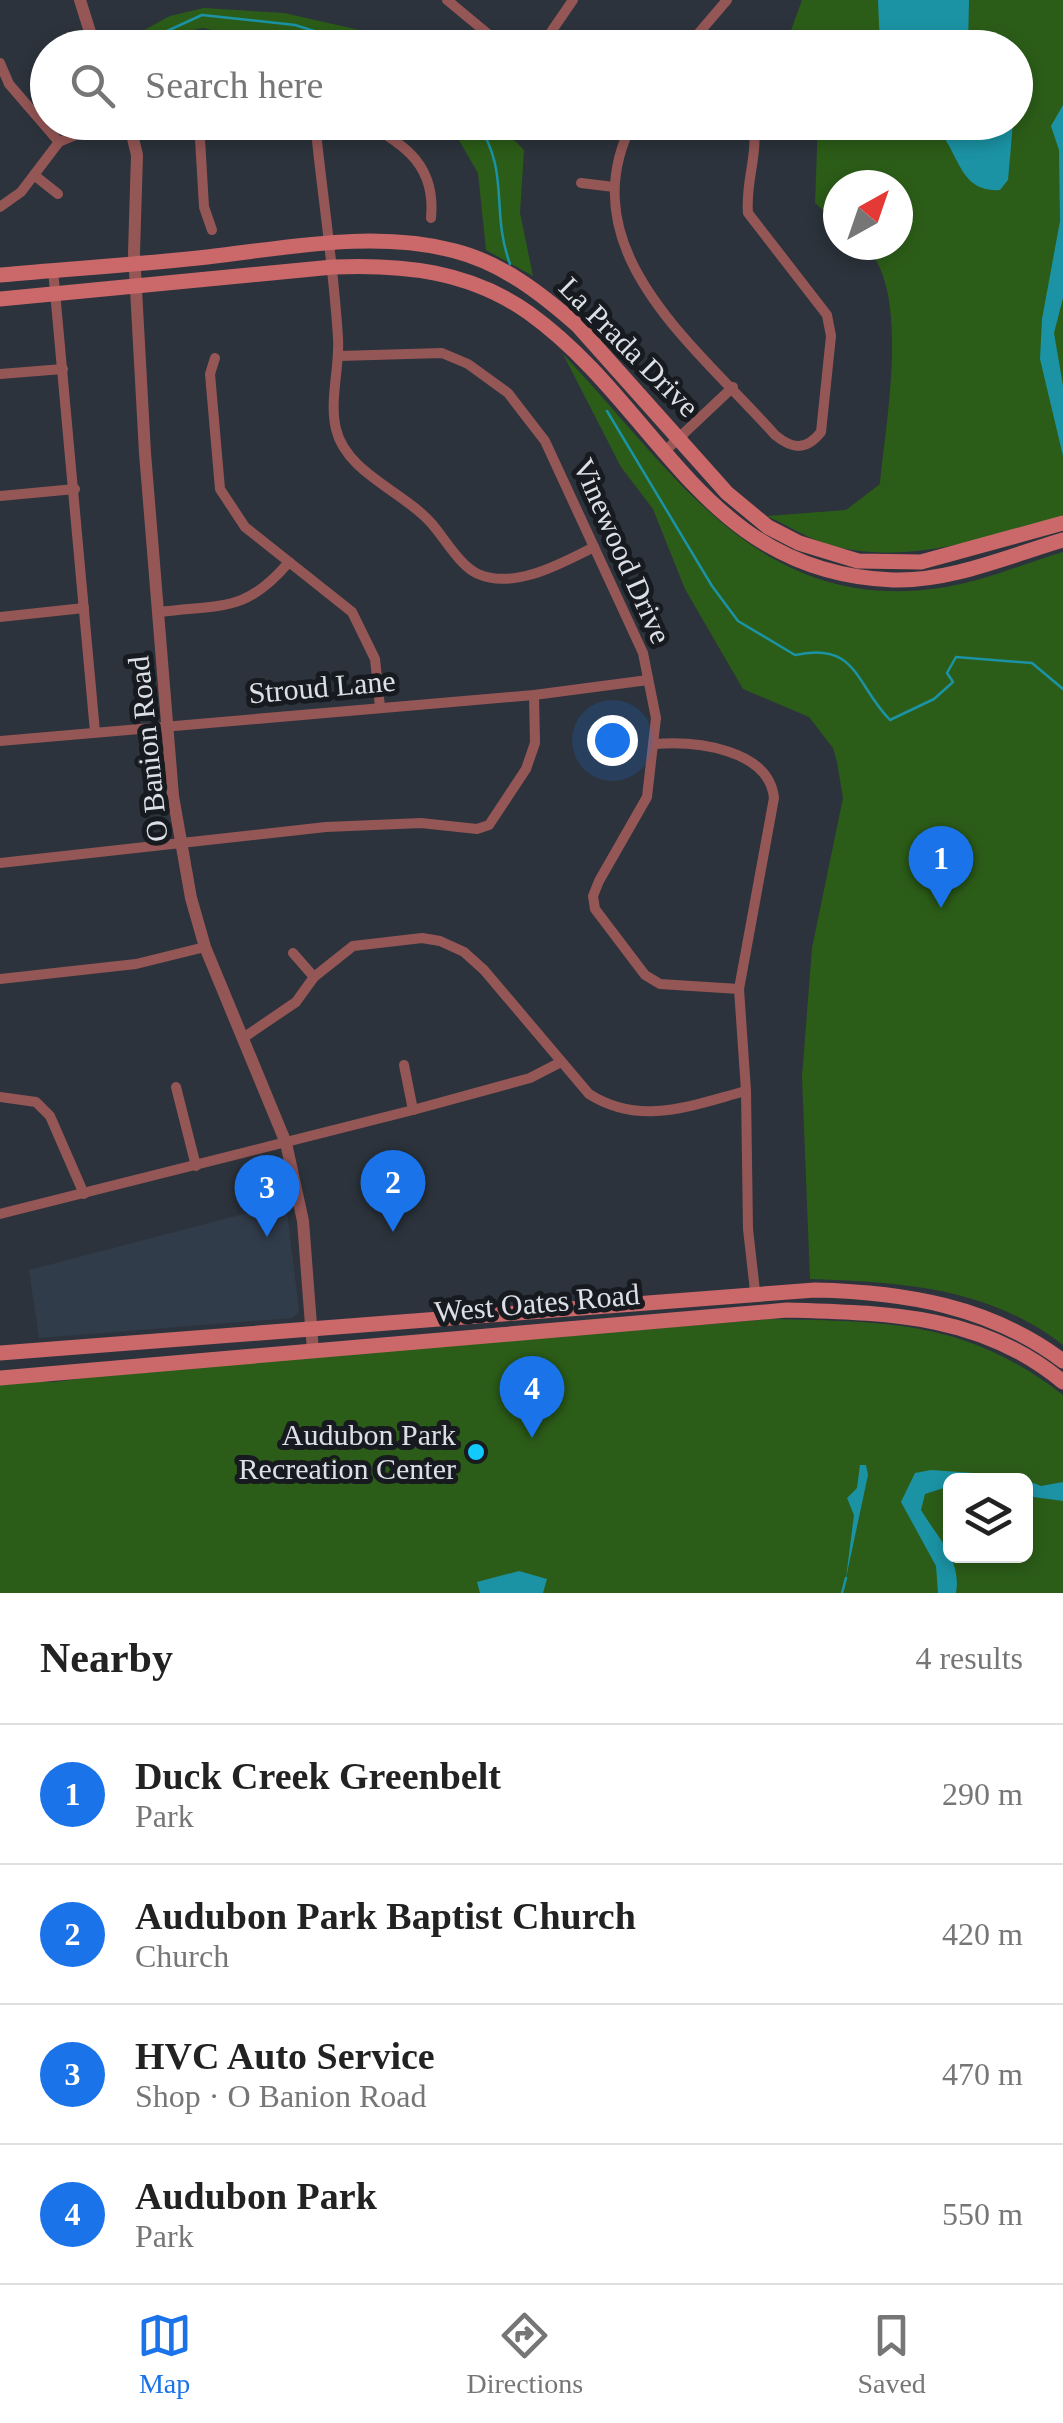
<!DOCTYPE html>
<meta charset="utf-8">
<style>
body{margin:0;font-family:Georgia,serif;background:#f2f2f2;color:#222}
.controls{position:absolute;right:30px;bottom:30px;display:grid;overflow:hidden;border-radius:15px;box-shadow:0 5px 15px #0003}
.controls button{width:90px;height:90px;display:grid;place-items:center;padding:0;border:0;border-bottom:2px solid #e0e0e0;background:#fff;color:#222;font:50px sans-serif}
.compass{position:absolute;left:823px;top:170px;width:90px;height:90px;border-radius:50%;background:#fff;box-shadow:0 5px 15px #0003;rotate:40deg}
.you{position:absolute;left:612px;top:740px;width:35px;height:35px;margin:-25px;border:8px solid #fff;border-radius:50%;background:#1a73e8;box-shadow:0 0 0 15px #1a73e833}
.badge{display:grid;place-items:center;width:65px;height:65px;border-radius:50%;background:#1a73e8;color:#fff;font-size:32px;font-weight:700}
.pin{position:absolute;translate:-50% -82px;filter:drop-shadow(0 2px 5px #0008)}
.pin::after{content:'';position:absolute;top:52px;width:35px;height:30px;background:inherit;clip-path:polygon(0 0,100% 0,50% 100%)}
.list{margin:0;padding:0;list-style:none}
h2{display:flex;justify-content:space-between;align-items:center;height:130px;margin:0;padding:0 40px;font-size:42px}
h2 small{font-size:32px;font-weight:400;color:#767676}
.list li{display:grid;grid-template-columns:65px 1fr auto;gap:30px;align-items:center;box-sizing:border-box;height:140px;padding:0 40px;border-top:2px solid #e0e0e0}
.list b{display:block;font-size:38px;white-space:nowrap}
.list p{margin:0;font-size:32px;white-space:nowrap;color:#767676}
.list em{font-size:32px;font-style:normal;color:#767676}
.icon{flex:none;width:55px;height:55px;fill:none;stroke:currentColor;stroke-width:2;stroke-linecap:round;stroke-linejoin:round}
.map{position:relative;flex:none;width:1063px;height:1593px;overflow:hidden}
.search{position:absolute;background:#fff;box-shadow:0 5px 15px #0003;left:30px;right:30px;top:30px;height:110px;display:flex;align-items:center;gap:25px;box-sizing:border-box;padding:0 35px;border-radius:55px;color:#767676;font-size:38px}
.sheet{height:690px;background:#fff}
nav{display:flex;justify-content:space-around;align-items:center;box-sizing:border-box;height:140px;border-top:2px solid #e0e0e0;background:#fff;font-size:28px;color:#767676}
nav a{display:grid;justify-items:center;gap:5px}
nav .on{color:#1a73e8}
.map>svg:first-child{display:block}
.built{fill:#313c4a}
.green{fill:#2c5d18;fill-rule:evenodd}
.water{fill:#1b93a5}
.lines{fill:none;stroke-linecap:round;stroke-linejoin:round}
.stream{stroke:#1b93a5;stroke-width:2.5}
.minor{stroke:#955756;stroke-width:10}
.tertiary{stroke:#955756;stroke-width:12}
.secondary{stroke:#cb686a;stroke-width:15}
.poi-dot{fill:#11cafb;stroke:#171a1e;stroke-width:4}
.labels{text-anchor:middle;stroke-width:10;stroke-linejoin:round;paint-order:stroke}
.street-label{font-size:30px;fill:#dce0e6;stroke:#171a1e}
.poi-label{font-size:30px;fill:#dce0e6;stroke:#171a1e;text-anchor:end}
</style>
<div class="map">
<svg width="1063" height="1593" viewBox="0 0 1063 1593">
<rect width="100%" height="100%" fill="#2c333c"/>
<path class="built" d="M286 1203 299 1311 292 1318 39 1338 29 1270Z"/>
<g class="green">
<path d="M802 0H1063V516C989 536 915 565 837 547 814 542 789 526 767 516L846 510 880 484C885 425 912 288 864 245H898V185H838V223L815 203 818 123 1016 122V48L794 47 789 36Z"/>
<path d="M204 8 284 13 395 38 406 47H287L203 28 172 34 144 47H113L170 16Z"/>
<path d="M449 123H497L524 150 520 213 533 276 486 250 478 173Z"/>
<path d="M563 354C675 472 759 618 946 587 985 581 1025 563 1063 552V1345C988 1287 901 1282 810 1279L802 1077 812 948 843 798 837 762 833 748 809 717 743 689 685 589 653 509 621 467Z"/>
<path d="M772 1319C889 1322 966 1320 1063 1395V1593H0V1381L54 1382 146 1370ZM950 1480H1026V1556H950Z"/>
</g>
<g class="water">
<path d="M878 0H969L968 47H880Z"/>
<path d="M1063 105V298L1054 333 1063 386V456L1040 359 1042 319 1060 221 1059 150 1051 126Z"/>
<path d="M930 123H1013L1008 180 1000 190C955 193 960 144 930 123Z"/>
<path d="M860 1465H866L868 1475 846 1578 854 1515 847 1498 857 1488Z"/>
<path d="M931 1470 1016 1476 1041 1486 1063 1482V1501L1026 1496V1480H950V1486L925 1494 921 1510C937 1537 962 1560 956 1593H938L936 1566 901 1502 915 1473Z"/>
<path d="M519 1571 547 1579 543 1593H480L477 1582Z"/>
</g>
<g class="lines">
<g class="stream">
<path d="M130 48 202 15 295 25 368 48"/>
<path d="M477 122C511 174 490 209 510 264"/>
<path d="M762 126 781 122"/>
<path d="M607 411 712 586 738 621 795 655C857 641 855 684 890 720L934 699 953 682 947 673 956 657 1032 663 1063 689"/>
<path d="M842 1593 846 1578"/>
</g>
<g class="minor">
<path d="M447 0 505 48"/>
<path d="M540 48 573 0"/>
<path d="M686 48 727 0"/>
<path d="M0 63 9 84 59 142"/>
<path d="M199 122 204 207 212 230"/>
<path d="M320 122 317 141C324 206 334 272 338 338 340 367 329 400 336 429 346 473 405 492 432 524 445 539 460 566 478 574 515 590 562 563 594 547"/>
<path d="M364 122C407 145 436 167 431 218"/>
<path d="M633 122C566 250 698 348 775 435 792 449 806 451 821 432L831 336 827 315 748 213C745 182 759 154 753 122"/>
<path d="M34 175 58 194"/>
<path d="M581 183 614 187"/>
<path d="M0 207 21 192 59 142 107 122"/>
<path d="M53 270 95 732"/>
<path d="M339 356 442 353 468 364 508 393 545 441 643 653 656 718 647 797 599 881 593 896 595 909 645 975 660 984 739 989"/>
<path d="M215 358 210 374 220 489 245 527 352 612 375 659 380 707"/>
<path d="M0 374 63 369"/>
<path d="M664 452 733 387"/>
<path d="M0 496 75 489"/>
<path d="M160 612C222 604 246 613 289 562"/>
<path d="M0 617 84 608"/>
<path d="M0 741 534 695 648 680"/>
<path d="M655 744C696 741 769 749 774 798L739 989 746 1091 748 1229 755 1291"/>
<path d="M0 863 326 827 421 823 477 829 489 825 526 769 535 743 534 695"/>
<path d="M293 953 314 977"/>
<path d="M0 979 136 964 205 947"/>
<path d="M243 1038 296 1002 314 977 353 946 422 938 440 941 464 952 484 970 589 1094C641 1127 692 1105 746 1091"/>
<path d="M404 1065 413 1110"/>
<path d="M176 1087 196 1166"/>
<path d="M0 1097 36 1102 50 1116 84 1194"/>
<path d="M0 1214 413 1110 530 1078 561 1062"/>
</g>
<g class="tertiary">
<path d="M80 0 95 48"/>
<path d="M129 122 137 155 134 253 145 453 173 796 191 898 205 947 286 1143 303 1221 313 1351"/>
</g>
<g class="secondary">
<path d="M0 275C66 269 132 265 198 258 282 249 372 229 455 251 502 263 542 294 578 326L727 493 768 527 799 543 858 561 921 562 1063 523"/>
<path d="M0 299 333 267C403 264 470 271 529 313 661 408 702 573 893 580 949 582 1009 556 1063 540"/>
<path d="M0 1353 815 1290C904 1292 990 1306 1063 1361"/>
<path d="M0 1378 787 1310C887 1313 982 1314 1063 1382"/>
</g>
</g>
<circle class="poi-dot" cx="476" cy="1452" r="10"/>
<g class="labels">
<g class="street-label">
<text transform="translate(629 347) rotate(45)" y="10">La Prada Drive</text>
<text transform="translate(622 551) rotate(66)" y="10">Vinewood Drive</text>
<text transform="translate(322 687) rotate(-5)" y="10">Stroud Lane</text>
<text transform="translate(148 749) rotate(-96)" y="10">O Banion Road</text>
<text transform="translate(537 1303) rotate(-5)" y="10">West Oates Road</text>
</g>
<g class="poi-label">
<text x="456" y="1445">Audubon Park<tspan x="456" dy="34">Recreation Center</tspan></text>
</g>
</g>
</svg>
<div class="controls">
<button><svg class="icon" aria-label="layers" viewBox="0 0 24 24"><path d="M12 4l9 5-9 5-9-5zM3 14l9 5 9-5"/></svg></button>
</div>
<svg class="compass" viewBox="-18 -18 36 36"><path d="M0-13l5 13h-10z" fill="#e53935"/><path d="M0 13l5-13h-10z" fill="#767676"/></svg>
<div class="you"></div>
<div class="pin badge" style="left:941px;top:908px">1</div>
<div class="pin badge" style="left:393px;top:1232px">2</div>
<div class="pin badge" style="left:267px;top:1237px">3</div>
<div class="pin badge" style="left:532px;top:1438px">4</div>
<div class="search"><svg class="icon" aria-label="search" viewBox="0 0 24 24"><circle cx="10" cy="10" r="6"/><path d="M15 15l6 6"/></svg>Search here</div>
</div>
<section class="sheet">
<h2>Nearby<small>4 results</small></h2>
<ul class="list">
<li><span class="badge">1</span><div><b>Duck Creek Greenbelt</b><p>Park</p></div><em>290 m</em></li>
<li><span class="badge">2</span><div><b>Audubon Park Baptist Church</b><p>Church</p></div><em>420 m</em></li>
<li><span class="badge">3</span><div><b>HVC Auto Service</b><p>Shop · O Banion Road</p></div><em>470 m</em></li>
<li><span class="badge">4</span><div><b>Audubon Park</b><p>Park</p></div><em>550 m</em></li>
</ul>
</section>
<nav>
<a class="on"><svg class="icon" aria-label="map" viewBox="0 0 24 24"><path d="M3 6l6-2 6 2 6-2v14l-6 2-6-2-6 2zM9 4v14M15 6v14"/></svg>Map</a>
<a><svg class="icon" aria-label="directions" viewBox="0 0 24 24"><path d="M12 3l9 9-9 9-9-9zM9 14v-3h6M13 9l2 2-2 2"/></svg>Directions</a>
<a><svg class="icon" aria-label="saved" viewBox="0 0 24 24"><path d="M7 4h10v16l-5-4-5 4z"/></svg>Saved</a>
</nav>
